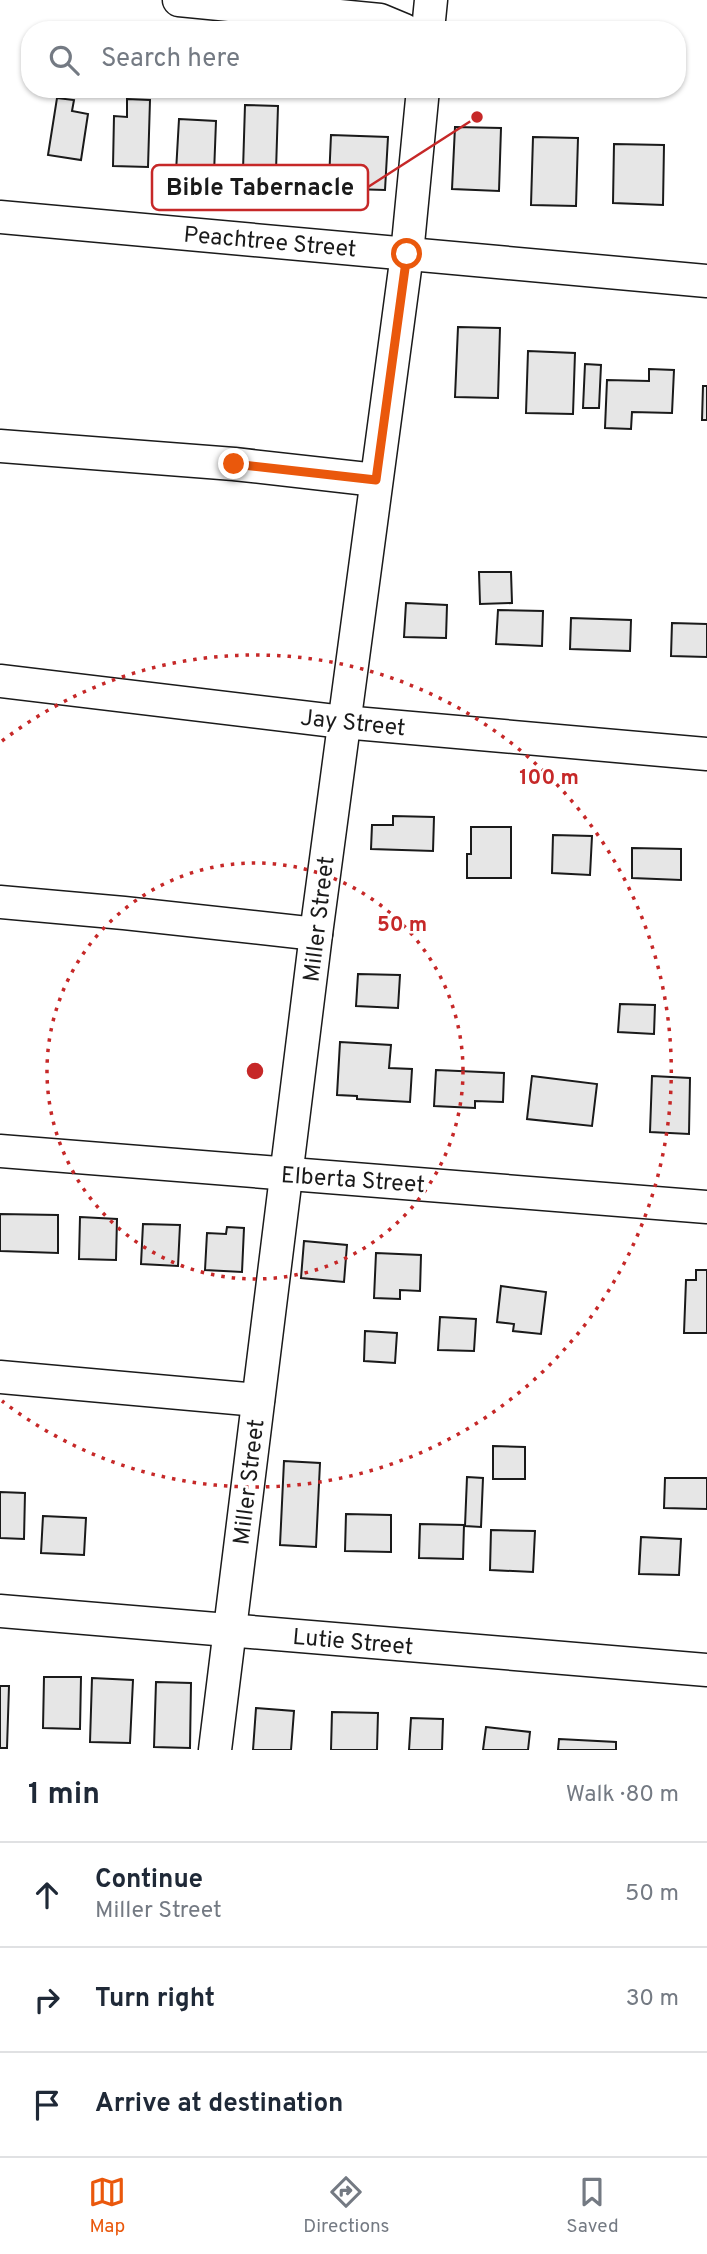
<!DOCTYPE html>
<meta charset="utf-8">
<style>
body{margin:0;font-family:Overpass,sans-serif;background:#f6f6f7;color:#1f2937}
.stop{position:absolute;width:21px;height:21px;margin:-16px;border:5px solid #ea580c;border-radius:50%;background:#fff}
.stop.end{background:#ea580c;border-color:#fff;box-shadow:0 2px 7px #0008}
.list{margin:0;padding:0;list-style:none}
h2{display:flex;justify-content:space-between;align-items:center;height:91px;margin:0;padding:0 28px;font-size:30px}
h2 small{font-size:23px;font-weight:400;color:#747a83}
.list li{display:grid;grid-template-columns:46px 1fr auto;gap:21px;align-items:center;box-sizing:border-box;height:105px;padding:0 28px;border-top:2px solid #e0e1e3}
.list b{display:block;font-size:26px;white-space:nowrap}
.list p{margin:0;font-size:23px;white-space:nowrap;color:#747a83}
.list em{font-size:23px;font-style:normal;color:#747a83}
.icon{flex:none;width:38px;height:38px;fill:none;stroke:currentColor;stroke-width:2;stroke-linecap:round;stroke-linejoin:round}
.map{position:relative;flex:none;width:707px;height:1750px;overflow:hidden}
.search{position:absolute;background:#fff;box-shadow:0 2px 5px #0004;left:21px;right:21px;top:21px;height:77px;display:flex;align-items:center;gap:18px;box-sizing:border-box;padding:0 24px;border-radius:28px;color:#747a83;font-size:26px}
.sheet{height:406px;background:#fff}
nav{display:flex;justify-content:space-around;align-items:center;box-sizing:border-box;height:98px;border-top:2px solid #e0e1e3;background:#fff;font-size:19px;color:#747a83}
nav a{display:grid;justify-items:center;gap:4px}
nav .on{color:#ea580c}
.map>svg:first-child{display:block}
.building{fill:#e6e6e6;stroke:#1a1a1a;stroke-width:2}
.lines{fill:none;stroke-linecap:round;stroke-linejoin:round}
.minor-casing{stroke:#1a1a1a;stroke-width:35}
.minor{stroke:#fff;stroke-width:32}
.route{stroke:#ea580c;stroke-width:9}
.ring{fill:none;stroke:#c62828;stroke-width:3.5;stroke-dasharray:3.5 7}
.labels{text-anchor:middle;stroke-width:5;stroke-linejoin:round;paint-order:stroke}
.street-label{font-size:23px;fill:#1a1a1a;stroke:#fff}
.centre{fill:#c62828;stroke:#fff;stroke-width:3.5}
.ring-label{font-size:21px;text-anchor:middle;font-weight:bold;fill:#c62828;stroke:#fff;stroke-width:5;stroke-linejoin:round;paint-order:stroke}
.leader{fill:none;stroke:#c62828;stroke-width:2.5}
.callout-dot{fill:#c62828;stroke:#fff;stroke-width:2.5}
.callout{fill:#fff;stroke:#c62828;stroke-width:2.5}
.callout-label{font-size:24px;text-anchor:middle;font-weight:bold;fill:#1a1a1a}
</style>
<div class="map">
<svg width="707" height="1750" viewBox="0 0 707 1750">
<rect width="100%" height="100%" fill="#fff"/>
<g class="building">
<path d="M72 89H105L104 96 71 93Z"/>
<path d="M57 98 74 100 72 111 88 114 81 160 48 155Z"/>
<path d="M127 99 150 100 148 167 113 166 114 116 127 117Z"/>
<path d="M245 105 278 106 276 171 243 170Z"/>
<path d="M179 119 216 121 214 174 176 172Z"/>
<path d="M455 127 501 128 499 191 452 189Z"/>
<path d="M331 135 388 137 385 190 352 189V182L329 181Z"/>
<path d="M533 137 578 138 576 206 531 205Z"/>
<path d="M614 144 664 145 663 205 613 203Z"/>
<path d="M458 327 500 328 498 398 455 397Z"/>
<path d="M528 351 575 353 573 414 526 413Z"/>
<path d="M585 364 601 365 599 408H583Z"/>
<path d="M649 369 674 370 672 413 632 412 631 429 605 428 607 380 649 381Z"/>
<path d="M703 386H707V420H702Z"/>
<path d="M479 572H511L512 603 480 604Z"/>
<path d="M406 603 447 605 446 638 404 637Z"/>
<path d="M498 610 543 611 542 646 496 644Z"/>
<path d="M571 618 631 620 630 651 570 649Z"/>
<path d="M672 623 707 624V657L671 656Z"/>
<path d="M393 816 434 817 433 851 371 849 372 825H393Z"/>
<path d="M471 827H511V878H467V854H471Z"/>
<path d="M553 835 592 836 590 875 552 873Z"/>
<path d="M632 848 681 849V880L632 878Z"/>
<path d="M358 974 400 975 398 1008 356 1006Z"/>
<path d="M620 1004 655 1005 654 1034 618 1032Z"/>
<path d="M340 1042 391 1045 389 1068 412 1069 410 1102 357 1099V1096L337 1095Z"/>
<path d="M436 1070 504 1073 503 1102 475 1101V1108L434 1106Z"/>
<path d="M532 1076 597 1084 592 1126 527 1119Z"/>
<path d="M652 1076 690 1078 689 1134 650 1132Z"/>
<path d="M0 1214 58 1215V1253L0 1251Z"/>
<path d="M80 1217 117 1219 116 1260 79 1259Z"/>
<path d="M143 1224 180 1225 178 1266 141 1264Z"/>
<path d="M227 1227 244 1228 242 1272 205 1270 207 1233 226 1234Z"/>
<path d="M304 1241 347 1245 344 1282 301 1278Z"/>
<path d="M376 1253 421 1255 420 1291 400 1290V1299L374 1298Z"/>
<path d="M696 1270H707V1333H684L686 1280H696Z"/>
<path d="M501 1286 546 1292 541 1334 513 1331 514 1324 497 1322Z"/>
<path d="M440 1317 476 1319 474 1351 438 1350Z"/>
<path d="M365 1331 397 1333 395 1363 364 1361Z"/>
<path d="M493 1446 525 1447V1479H493Z"/>
<path d="M284 1461 320 1463 316 1547 280 1545Z"/>
<path d="M467 1477 483 1478 481 1527 465 1526Z"/>
<path d="M665 1478H707V1509L664 1508Z"/>
<path d="M0 1492 25 1493 24 1539 0 1538Z"/>
<path d="M346 1514 391 1515V1552L345 1551Z"/>
<path d="M43 1516 86 1518 84 1555 41 1553Z"/>
<path d="M420 1524 464 1525 463 1559 419 1558Z"/>
<path d="M491 1530 535 1531 533 1572 490 1570Z"/>
<path d="M641 1537 681 1539 679 1575 639 1574Z"/>
<path d="M44 1677H81L80 1729 43 1728Z"/>
<path d="M92 1678 133 1680 130 1743 90 1742Z"/>
<path d="M156 1682 191 1683 190 1748 154 1747Z"/>
<path d="M0 1686H9L7 1748H0Z"/>
<path d="M256 1708 294 1711 291 1750H253Z"/>
<path d="M332 1712 378 1713 377 1750H331Z"/>
<path d="M411 1718 443 1719 442 1750H409Z"/>
<path d="M486 1727 530 1732 528 1750H483Z"/>
<path d="M559 1739 616 1742V1750H558Z"/>
</g>
<g class="lines">
<g class="minor-casing">
<g id="minor">
<path d="M179 0 380 20 404 30"/>
<path d="M428 30 431 0"/>
<path d="M0 217 707 281"/>
<path d="M0 446 234 464 376 480"/>
<path d="M0 681 343 722 707 754"/>
<path d="M0 902 124 913 316 934"/>
<path d="M0 1151 707 1207"/>
<path d="M0 1377 258 1400"/>
<path d="M0 1611 707 1670"/>
<path d="M215 1750 316 934 407 254 423 89"/>
</g>
</g>
<use href="#minor" class="minor"/>
</g>
<g class="lines">
<path class="route" d="M234 464 376 480 407 254"/>
</g>
<g class="ring">
<circle cx="255" cy="1071" r="208"/>
<path d="M2 741A416 416 0 1 1 2 1401"/>
</g>
<g class="labels">
<g class="street-label">
<text transform="translate(270 241) rotate(5)" y="8">Peachtree Street</text>
<text transform="translate(353 722) rotate(6)" y="8">Jay Street</text>
<text transform="translate(318 919) rotate(-83)" y="8">Miller Street</text>
<text transform="translate(353 1179) rotate(4)" y="8">Elberta Street</text>
<text transform="translate(248 1482) rotate(-83)" y="8">Miller Street</text>
<text transform="translate(353 1641) rotate(5)" y="8">Lutie Street</text>
</g>
</g>
<circle cx="255" cy="1071" r="10" class="centre"/>
<g class="ring-label">
<text x="549" y="784">100 m</text>
<text x="402" y="931">50 m</text>
</g>
<path class="leader" d="M477 117L368 187"/>
<circle class="callout-dot" cx="477" cy="117" r="7"/>
<rect class="callout" x="152" y="165" width="216" height="45" rx="7"/>
<g class="callout-label">
<text x="260" y="195">Bible Tabernacle</text>
</g>
</svg>
<div class="stop" style="left:407px;top:254px"></div>
<div class="stop end" style="left:234px;top:464px"></div>
<div class="search"><svg class="icon" aria-label="search" viewBox="0 0 24 24"><circle cx="10" cy="10" r="6"/><path d="M15 15l6 6"/></svg>Search here</div>
</div>
<section class="sheet">
<h2>1 min<small>Walk · 80 m</small></h2>
<ul class="list">
<li><svg class="icon" aria-label="ahead" viewBox="0 0 24 24"><path d="M12 20V5M6 11l6-6 6 6"/></svg><div><b>Continue</b><p>Miller Street</p></div><em>50 m</em></li>
<li><svg class="icon" aria-label="right" viewBox="0 0 24 24"><path d="M7 20v-9h11M14 6l5 5-5 5"/></svg><div><b>Turn right</b></div><em>30 m</em></li>
<li><svg class="icon" aria-label="arrive" viewBox="0 0 24 24"><path d="M6 21V4h12l-3 4 3 4H6"/></svg><div><b>Arrive at destination</b></div></li>
</ul>
</section>
<nav>
<a class="on"><svg class="icon" aria-label="map" viewBox="0 0 24 24"><path d="M3 6l6-2 6 2 6-2v14l-6 2-6-2-6 2zM9 4v14M15 6v14"/></svg>Map</a>
<a><svg class="icon" aria-label="directions" viewBox="0 0 24 24"><path d="M12 3l9 9-9 9-9-9zM9 14v-3h6M13 9l2 2-2 2"/></svg>Directions</a>
<a><svg class="icon" aria-label="saved" viewBox="0 0 24 24"><path d="M7 4h10v16l-5-4-5 4z"/></svg>Saved</a>
</nav>
